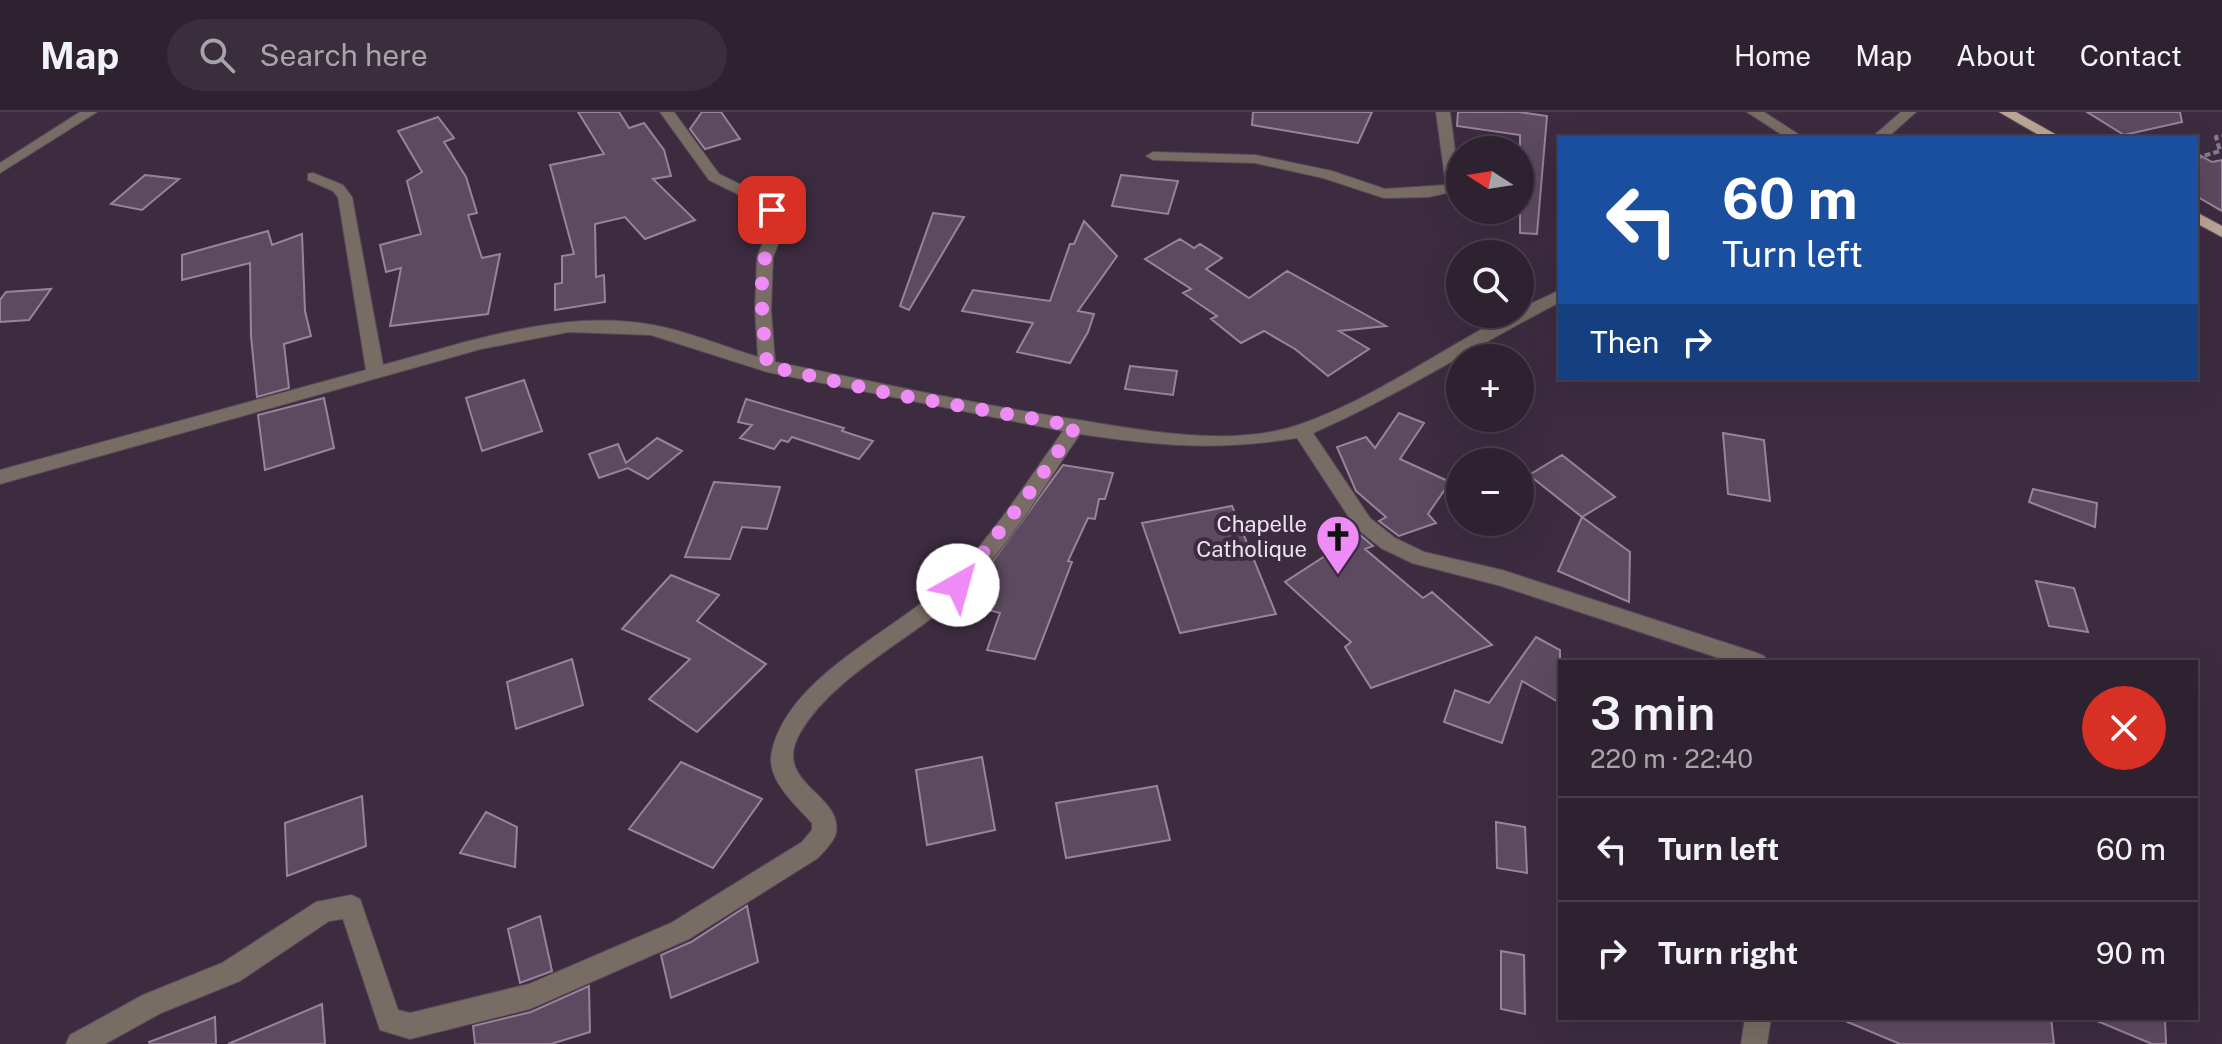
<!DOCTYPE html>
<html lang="en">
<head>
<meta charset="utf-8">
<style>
  body { margin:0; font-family:"Public Sans",sans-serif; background:#3a2e3c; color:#f1f3f6; height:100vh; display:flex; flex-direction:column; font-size:30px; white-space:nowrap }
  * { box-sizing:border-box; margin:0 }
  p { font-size:26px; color:#a7a3ab }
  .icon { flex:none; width:44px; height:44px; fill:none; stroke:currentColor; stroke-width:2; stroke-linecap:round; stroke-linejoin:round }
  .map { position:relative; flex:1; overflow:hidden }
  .sheet { position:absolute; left:1558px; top:548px; width:640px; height:360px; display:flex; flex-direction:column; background:#2e2130; border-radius:0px; box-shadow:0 8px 32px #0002,0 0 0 2px #493e4c }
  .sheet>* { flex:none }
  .hud { position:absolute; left:1558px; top:24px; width:640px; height:244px; border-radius:0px; box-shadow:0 8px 32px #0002,0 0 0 2px #493e4c; background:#1a4fa0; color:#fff; overflow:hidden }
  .needle { width:52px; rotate:282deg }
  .fabs { position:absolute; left:1446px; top:24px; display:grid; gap:16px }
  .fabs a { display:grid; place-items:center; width:88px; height:88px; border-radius:50%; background:#2e2130; box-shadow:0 8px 32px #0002,0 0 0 2px #493e4c; font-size:40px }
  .pin { position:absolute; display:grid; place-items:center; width:68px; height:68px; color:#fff; margin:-34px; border-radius:16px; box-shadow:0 4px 12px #0006 }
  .me { position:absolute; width:88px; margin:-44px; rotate:38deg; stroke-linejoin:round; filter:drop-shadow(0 0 6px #0008) }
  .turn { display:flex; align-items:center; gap:28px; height:168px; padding:0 32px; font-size:36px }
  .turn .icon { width:104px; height:104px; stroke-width:2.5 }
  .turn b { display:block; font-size:56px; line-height:68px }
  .then { display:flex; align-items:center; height:76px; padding:0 32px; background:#0003; gap:16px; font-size:30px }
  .round { display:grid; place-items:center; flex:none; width:84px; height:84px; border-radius:42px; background:#3a2e3c }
  .headline { display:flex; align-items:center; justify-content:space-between; height:136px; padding:0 32px }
  h1 { font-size:48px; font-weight:600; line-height:60px }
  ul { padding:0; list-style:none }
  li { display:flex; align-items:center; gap:24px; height:104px; padding:0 32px; border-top:2px solid #493e4c }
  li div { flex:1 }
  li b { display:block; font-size:30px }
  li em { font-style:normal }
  header { display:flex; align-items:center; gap:48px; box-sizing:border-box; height:112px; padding:0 40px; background:#2e2130; border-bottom:2px solid #493e4c }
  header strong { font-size:38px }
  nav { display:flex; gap:44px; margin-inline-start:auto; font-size:28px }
  .search { width:560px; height:72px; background:#3a2e3c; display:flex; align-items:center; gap:20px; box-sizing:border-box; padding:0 28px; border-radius:44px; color:#a7a3ab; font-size:30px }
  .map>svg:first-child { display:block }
  .building { fill:#5d4a60; stroke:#98839b; stroke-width:2 }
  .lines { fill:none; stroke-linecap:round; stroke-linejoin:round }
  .minor-casing { stroke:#59495c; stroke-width:2 }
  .major-casing { stroke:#59495c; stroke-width:2 }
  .path { stroke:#887a8b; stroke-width:4; stroke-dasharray:6 3; stroke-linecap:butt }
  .minor { fill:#786d64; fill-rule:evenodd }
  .major { fill:#bca594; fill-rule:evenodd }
  .route { stroke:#ef8bf6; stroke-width:14; stroke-dasharray:0 25.2 }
  .labels { text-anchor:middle; stroke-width:8; stroke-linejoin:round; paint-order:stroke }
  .poi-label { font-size:22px; fill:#eee2ef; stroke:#3d2c40; text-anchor:end }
</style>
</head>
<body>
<header>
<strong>Map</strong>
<div class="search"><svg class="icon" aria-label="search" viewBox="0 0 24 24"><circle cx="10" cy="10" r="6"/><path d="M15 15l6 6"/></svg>Search here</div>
<nav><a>Home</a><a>Map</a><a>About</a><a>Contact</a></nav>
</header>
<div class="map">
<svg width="2222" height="932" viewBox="0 0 2222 932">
  <rect width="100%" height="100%" fill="#3d2c40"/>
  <path class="building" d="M 578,0 L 619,0 L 629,16 L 644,11 L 664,38 L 671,64 L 653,67 L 695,108 L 645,127 L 625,105 L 595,112 L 596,165 L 604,163 L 605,190 L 555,198 L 555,172 L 562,171 L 562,144 L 574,142 L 550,53 L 604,42 Z
    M 702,0 L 721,0 L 740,27 L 705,37 L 690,17 Z
    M 1253,0 L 1372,0 L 1358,31 L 1252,13 Z
    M 1458,0 L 1519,0 L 1547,4 L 1537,122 L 1520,121 L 1520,23 L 1457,14 Z
    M 2087,0 L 2180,0 L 2182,10 L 2124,23 Z
    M 438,5 L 454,26 L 444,30 L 466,65 L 477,101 L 468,103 L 482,146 L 500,142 L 488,202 L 390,214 L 401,156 L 386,160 L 380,133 L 421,122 L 407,69 L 422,60 L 398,19 Z
    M 2196,41 L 2212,50 L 2222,48 L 2222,99 L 2196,84 Z
    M 145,63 L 179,67 L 142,98 L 111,92 Z
    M 1121,63 L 1178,69 L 1168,102 L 1112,94 Z
    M 933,101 L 964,105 L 909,198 L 900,194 Z
    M 1084,109 L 1117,144 L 1078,199 L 1094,202 L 1088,220 L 1070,251 L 1017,240 L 1033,211 L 962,199 L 973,178 L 1050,189 L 1070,132 L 1074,132 Z
    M 268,119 L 272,133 L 302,122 L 305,199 L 311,224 L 284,232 L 289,276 L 257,285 L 251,224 L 250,151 L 182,168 L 182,143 Z
    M 1180,127 L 1194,136 L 1200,132 L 1222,146 L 1206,157 L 1249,186 L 1287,159 L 1386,214 L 1339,219 L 1369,237 L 1328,264 L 1295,237 L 1264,219 L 1241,231 L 1211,207 L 1217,204 L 1183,181 L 1191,177 L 1145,147 Z
    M 51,177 L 29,208 L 0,210 L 0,188 L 6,180 Z
    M 1130,254 L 1177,259 L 1173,283 L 1125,277 Z
    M 524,268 L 542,319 L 482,339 L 466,286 Z
    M 324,286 L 334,336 L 265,358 L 258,303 Z
    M 746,287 L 844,316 L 842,319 L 873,329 L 859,347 L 792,325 L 788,330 L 781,328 L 774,337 L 740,326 L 752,313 L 738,310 Z
    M 1399,301 L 1424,311 L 1400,347 L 1450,370 L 1428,402 L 1436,411 L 1399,424 L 1379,409 L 1386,405 L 1356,379 L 1337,335 L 1366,325 L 1375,336 Z
    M 1723,321 L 1764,328 L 1770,389 L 1728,382 Z
    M 657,326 L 682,339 L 648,367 L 628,356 L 599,366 L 589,342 L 618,332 L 626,351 Z
    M 1562,343 L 1615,385 L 1582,405 L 1529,363 Z
    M 1063,353 L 1113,361 L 1105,387 L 1099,387 L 1095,407 L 1088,406 L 1068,449 L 1072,450 L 1035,547 L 987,538 L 1000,501 L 962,491 Z
    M 714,370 L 780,375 L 767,417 L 742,415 L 730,447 L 685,445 Z
    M 2033,377 L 2097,391 L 2095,415 L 2029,390 Z
    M 1232,394 L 1276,502 L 1180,521 L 1142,411 Z
    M 1582,405 L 1630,440 L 1629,490 L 1558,459 Z
    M 1359,422 L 1373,434 L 1365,437 L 1423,486 L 1432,480 L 1492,533 L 1371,576 L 1345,535 L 1351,530 L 1285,470 Z
    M 671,463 L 719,483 L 697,509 L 766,552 L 697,620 L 649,587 L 690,547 L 622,517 Z
    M 2036,469 L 2074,476 L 2088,520 L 2049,514 Z
    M 1536,525 L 1560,538 L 1560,591 L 1522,569 L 1502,631 L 1444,610 L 1455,578 L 1489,591 Z
    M 572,547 L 583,593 L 516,617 L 507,570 Z
    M 982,645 L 995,718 L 927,733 L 916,658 Z
    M 681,650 L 762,687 L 713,756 L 629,717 Z
    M 1157,674 L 1170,728 L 1066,746 L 1056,691 Z
    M 362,684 L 366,734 L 287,764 L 285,711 Z
    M 486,700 L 517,715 L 515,755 L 460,741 Z
    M 1496,710 L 1525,715 L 1527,761 L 1497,756 Z
    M 747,794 L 758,850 L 671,886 L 661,843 L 691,830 Z
    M 540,804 L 552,859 L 520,871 L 508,817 Z
    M 1501,839 L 1524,843 L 1525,902 L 1501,897 Z
    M 589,874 L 590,920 L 551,932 L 475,932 L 473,914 L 531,900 Z
    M 322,892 L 325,932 L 228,932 Z
    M 215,905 L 216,932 L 150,932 L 149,930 Z
    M 1838,906 L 2051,906 L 2054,932 L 1900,932 Z
    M 2090,906 L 2165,906 L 2166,932 L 2152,932 Z"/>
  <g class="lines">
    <g class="minor-casing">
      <path id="minor" d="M 80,0 L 97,0 L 0,61 L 0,51 Z
        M 660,0 L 674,0 L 719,62 L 764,84 L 780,98 L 785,115 L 773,145 L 771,198 L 775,250 C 876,270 977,293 1079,308 C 1146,319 1235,336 1301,312 C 1375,286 1440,238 1510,202 L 1520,202 L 1520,197 L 1560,178 L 1560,190 C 1477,233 1398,284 1313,321 L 1370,406 L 1395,426 L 1424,440 L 1502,458 L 1757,541 L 1764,544 L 1768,550 L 1731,550 L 1501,474 L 1412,451 L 1381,436 L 1356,416 L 1297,326 C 1219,339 1158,334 1080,322 C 1044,374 1010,433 965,478 C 916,526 835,561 800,621 C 771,672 843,681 836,721 C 834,730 824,739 818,746 L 689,827 L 530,897 L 410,927 L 380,918 L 343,807 L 329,809 L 240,869 L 161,901 L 105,932 L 66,932 L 70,923 L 143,883 L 222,851 L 316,790 L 351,783 L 360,787 L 398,898 L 410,901 L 529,872 L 671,811 L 802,730 L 812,718 L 812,711 C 795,692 765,667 772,639 C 790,561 900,518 953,464 C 995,421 1028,368 1063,319 L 767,260 L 651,223 L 569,220 L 481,237 L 0,372 L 0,358 L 366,258 L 338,85 L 333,79 L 308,68 L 308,62 L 313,61 L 343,73 L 352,85 L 383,253 C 468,230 563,196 653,213 C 688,219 724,235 758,245 L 755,198 L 757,145 L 769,115 L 765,100 L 754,90 L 709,68 Z
        M 1436,0 L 1450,0 L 1460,78 L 1429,85 L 1384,86 L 1323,66 L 1255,51 L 1153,48 L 1146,44 L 1153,40 L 1255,43 L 1332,59 L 1385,77 L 1446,73 Z
        M 1747,0 L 1764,0 L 1804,26 L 1787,26 Z
        M 1901,0 L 1916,0 L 1887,26 L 1871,26 Z
        M 1745,906 L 1771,906 L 1767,932 L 1741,932 Z"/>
    </g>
    <g class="major-casing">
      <path id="major" d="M 1999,0 L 2016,0 L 2062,26 L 2044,26 Z
        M 2196,100 L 2222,114 L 2222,125 L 2196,111 Z"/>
    </g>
    <path class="path" d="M 2196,46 L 2220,39 L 2216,25 L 2222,24"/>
    <use href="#minor" class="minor"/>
    <use href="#major" class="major"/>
  </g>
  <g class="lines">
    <path class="route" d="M 772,98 C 780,123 769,124 765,146 C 758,180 764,219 767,254 L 892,282 L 1076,314 L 1027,384 L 958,473"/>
  </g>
  <defs>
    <g id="church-pin" transform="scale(2.3)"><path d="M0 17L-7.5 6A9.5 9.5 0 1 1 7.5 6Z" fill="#ef8bf6" stroke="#3d2c40"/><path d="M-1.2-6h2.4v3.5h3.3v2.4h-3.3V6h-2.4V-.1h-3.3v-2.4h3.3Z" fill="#111"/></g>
  </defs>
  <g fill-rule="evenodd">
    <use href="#church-pin" x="1338" y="425"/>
  </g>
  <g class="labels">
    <g class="poi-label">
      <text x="1307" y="420">Chapelle<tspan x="1307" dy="25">Catholique</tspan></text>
    </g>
  </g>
</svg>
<div class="fabs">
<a><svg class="needle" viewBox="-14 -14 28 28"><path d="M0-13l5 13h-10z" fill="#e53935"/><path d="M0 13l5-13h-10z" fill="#a7a3ab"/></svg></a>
<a><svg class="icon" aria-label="search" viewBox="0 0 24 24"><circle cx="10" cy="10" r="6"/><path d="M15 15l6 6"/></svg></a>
<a>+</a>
<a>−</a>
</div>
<div class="pin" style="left:772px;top:98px;background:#d93025"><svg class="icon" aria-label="arrive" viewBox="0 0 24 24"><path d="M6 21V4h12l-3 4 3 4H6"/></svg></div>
<svg class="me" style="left:958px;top:473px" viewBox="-20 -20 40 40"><circle r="19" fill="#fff"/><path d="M0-13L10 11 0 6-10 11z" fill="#ef8bf6"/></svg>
<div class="hud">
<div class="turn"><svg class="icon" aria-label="left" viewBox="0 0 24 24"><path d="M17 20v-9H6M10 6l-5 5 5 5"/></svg><div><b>60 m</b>Turn left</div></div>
<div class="then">Then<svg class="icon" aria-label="right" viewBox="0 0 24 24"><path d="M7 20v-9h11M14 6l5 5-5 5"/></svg></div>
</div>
<section class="sheet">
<div class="headline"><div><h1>3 min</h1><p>220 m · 22:40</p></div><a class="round" style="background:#d93025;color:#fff"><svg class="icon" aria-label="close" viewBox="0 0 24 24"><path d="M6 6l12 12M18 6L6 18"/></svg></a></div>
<ul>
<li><svg class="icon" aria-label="left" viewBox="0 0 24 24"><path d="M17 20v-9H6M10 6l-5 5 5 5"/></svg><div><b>Turn left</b></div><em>60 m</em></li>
<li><svg class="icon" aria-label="right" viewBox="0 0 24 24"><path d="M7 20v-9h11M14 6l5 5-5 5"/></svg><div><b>Turn right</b></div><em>90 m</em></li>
</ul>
</section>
</div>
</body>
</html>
